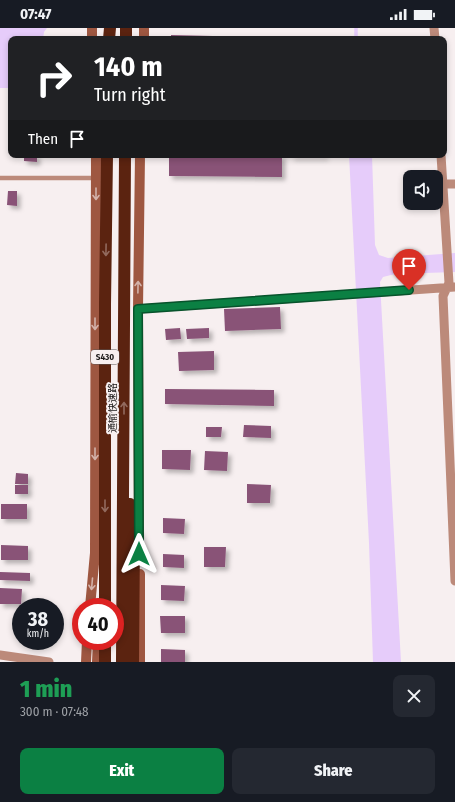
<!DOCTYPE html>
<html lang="en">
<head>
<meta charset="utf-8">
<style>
  body { margin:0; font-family:"Fira Sans Condensed","Noto Sans SC",sans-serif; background:#242831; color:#f1f3f6; height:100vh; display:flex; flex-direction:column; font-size:15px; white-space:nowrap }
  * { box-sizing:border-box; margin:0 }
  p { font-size:13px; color:#9ea1a6 }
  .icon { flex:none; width:22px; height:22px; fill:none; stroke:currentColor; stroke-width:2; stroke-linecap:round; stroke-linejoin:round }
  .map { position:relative; height:634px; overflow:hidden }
  .drawer { display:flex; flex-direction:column; background:#171b24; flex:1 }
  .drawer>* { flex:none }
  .top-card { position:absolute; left:8px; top:8px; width:439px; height:122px; border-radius:8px; box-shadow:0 2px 6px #0003; background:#202124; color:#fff; overflow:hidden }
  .buttons { position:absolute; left:403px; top:142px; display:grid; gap:8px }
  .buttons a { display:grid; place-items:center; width:40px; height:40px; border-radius:8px; background:#171b24; box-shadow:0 2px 6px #0003; font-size:20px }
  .speed { position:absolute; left:12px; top:570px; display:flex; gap:8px; font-size:20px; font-weight:700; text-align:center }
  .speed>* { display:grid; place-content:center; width:52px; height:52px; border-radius:50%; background:#171b24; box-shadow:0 2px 6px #0003; line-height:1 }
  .speed small { font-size:10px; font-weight:400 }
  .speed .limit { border:6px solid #d22; background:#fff; color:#111 }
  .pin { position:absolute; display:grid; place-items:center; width:34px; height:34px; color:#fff; margin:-41px -17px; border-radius:50% 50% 50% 0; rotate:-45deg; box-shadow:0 0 4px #0007 }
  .pin .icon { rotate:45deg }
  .me { position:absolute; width:44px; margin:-22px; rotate:0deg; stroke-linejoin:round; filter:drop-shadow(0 0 3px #0008) }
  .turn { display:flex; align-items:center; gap:14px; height:84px; padding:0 20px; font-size:18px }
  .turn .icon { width:52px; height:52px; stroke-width:2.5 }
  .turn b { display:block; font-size:28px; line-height:34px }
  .then { display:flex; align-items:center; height:38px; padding:0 20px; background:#0003; gap:8px; font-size:15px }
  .round { display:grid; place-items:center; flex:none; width:42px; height:42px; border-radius:8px; background:#242831 }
  .head { display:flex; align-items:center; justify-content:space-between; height:68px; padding:0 20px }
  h1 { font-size:24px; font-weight:800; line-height:30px; color:#1e9e55 }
  .primary-button { display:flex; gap:8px; margin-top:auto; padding:8px 20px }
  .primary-button a { flex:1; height:46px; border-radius:8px; background:#0b8043; color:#fff; font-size:16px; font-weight:800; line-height:46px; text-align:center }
  .primary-button a+a { background:#242831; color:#f1f3f6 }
  .status { display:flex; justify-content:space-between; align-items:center; height:28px; padding:0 20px; background:#171b24; direction:ltr }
  .status svg { height:11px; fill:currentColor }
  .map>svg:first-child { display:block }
  .water { fill:#e6ccfa }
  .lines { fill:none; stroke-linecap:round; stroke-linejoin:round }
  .stream { stroke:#e6ccfa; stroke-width:3.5 }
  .building { fill:#895377; filter:url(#shadow) }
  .lane { stroke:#bc8a7a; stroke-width:4.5 }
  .street { stroke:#bc8a7a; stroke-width:9 }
  .secondary { stroke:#9e5741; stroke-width:10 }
  .highway { stroke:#5b2310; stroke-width:12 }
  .oneway { stroke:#d3b2aa }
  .oneway2 { stroke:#926a5e }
  .route-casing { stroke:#07532c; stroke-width:10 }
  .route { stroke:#0b8043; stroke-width:7 }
  .labels { text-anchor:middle; stroke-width:4; stroke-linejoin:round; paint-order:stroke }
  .shield { fill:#f7eff0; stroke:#5d5859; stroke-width:1 }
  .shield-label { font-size:9px; font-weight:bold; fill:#1b1818 }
  .street-label { font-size:10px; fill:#1b1818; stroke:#f7eff0 }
</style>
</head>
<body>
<div class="status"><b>07:47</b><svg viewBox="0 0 49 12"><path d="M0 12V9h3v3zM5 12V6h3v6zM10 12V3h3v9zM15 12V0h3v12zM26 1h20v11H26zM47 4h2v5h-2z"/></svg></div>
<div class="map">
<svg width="455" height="634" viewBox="0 0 455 634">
  <defs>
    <filter id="shadow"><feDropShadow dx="3.5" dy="3.5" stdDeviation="2" flood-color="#0004"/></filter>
  </defs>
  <rect width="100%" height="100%" fill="#f7eff0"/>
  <path class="water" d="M 0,0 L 47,0 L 44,4 L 43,11 L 11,11 L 11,60 L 0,60 Z
    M 349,127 L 372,127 L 375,217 L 379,227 L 388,230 L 455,225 L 455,244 L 395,246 L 383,249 L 380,254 L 401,634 L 373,634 L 369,515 Z"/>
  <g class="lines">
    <path class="stream" d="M 356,0 L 356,11"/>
  </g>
  <path class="building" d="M 171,7 L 213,8 L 213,11 L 171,11 Z
    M 24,127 L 37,127 L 37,134 L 24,133 Z
    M 169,127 L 282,127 L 282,149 L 169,148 Z
    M 291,127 L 325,127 L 325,129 L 291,129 Z
    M 8,163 L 17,163 L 17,178 L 7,177 Z
    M 280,279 L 281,301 L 225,303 L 224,281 Z
    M 180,300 L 181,311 L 166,312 L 165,301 Z
    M 209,300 L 209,310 L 187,311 L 186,301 Z
    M 214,323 L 214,342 L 179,343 L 178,324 Z
    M 165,361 L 274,362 L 274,378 L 165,376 Z
    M 244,397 L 271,398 L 271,410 L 243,409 Z
    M 206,399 L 222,399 L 221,409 L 206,409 Z
    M 162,422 L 191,422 L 190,442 L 162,441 Z
    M 205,423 L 228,424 L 227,443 L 204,442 Z
    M 16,445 L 28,446 L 28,456 L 15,456 Z
    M 247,456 L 271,457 L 270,475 L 247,475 Z
    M 15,457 L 28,457 L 28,466 L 15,466 Z
    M 1,476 L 27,476 L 27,491 L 1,491 Z
    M 163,490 L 185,491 L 184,506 L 163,505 Z
    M 1,517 L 28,518 L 28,532 L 1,532 Z
    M 204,519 L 226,519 L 225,539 L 204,539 Z
    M 163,526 L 184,527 L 184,540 L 163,539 Z
    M 0,544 L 30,545 L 30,553 L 0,552 Z
    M 161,557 L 185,558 L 184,573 L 161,572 Z
    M 0,560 L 22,561 L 21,576 L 0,576 Z
    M 160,588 L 185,588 L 185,605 L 161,605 Z
    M 161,621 L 185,622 L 185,634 L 161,634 Z"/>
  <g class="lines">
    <path class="lane" d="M 0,150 L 96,150"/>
    <path class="street" d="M 434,0 L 435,11
      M 441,127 L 449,255 L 443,268 L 455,553
      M 442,156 L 455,156
      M 138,281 L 455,259
      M 0,627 L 49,634"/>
    <path class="secondary" d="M 92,0 L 92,11
      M 144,11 L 144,0
      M 139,512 L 138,281 L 140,127
      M 140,546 L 140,634
      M 90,579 L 95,525 L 96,127
      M 86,634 L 87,613
      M 97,634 L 98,613"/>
    <path class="highway" d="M 109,11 L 110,0
      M 126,11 L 126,0
      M 130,476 L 134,506 L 133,634
      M 105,579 L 105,276 L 107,127
      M 105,613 L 105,634
      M 122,634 L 125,127"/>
  </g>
  <defs><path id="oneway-shaft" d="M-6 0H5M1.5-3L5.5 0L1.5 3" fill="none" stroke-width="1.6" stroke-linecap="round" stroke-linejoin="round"/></defs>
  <g class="oneway">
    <use href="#oneway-shaft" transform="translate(96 166) rotate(90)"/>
    <use href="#oneway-shaft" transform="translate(138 259) rotate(-89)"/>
    <use href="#oneway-shaft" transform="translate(95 296) rotate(90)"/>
    <use href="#oneway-shaft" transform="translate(95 426) rotate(90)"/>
    <use href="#oneway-shaft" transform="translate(92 556) rotate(95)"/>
  </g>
  <g class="oneway2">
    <use href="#oneway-shaft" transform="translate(106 222) rotate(91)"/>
    <use href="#oneway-shaft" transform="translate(124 380) rotate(-90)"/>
    <use href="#oneway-shaft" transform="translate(105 478) rotate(90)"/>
  </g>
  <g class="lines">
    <g class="route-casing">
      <path id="route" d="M 139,526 L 138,281 L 409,262"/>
    </g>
    <use href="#route" class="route"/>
  </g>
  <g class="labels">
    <rect class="shield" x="91" y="322" width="28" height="14" rx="3"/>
    <g class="shield-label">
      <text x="105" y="332">S430</text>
    </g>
    <g class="street-label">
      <text transform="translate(112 380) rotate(-90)" y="4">通榆快速路</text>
    </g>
  </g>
</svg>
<div class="buttons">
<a><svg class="icon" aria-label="sound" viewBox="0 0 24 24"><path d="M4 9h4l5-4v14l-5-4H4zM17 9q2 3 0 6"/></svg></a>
</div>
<div class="speed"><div>38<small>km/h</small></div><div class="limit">40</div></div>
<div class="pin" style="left:409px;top:262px;background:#d93025"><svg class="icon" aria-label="arrive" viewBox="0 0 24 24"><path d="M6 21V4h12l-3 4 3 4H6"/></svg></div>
<svg class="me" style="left:139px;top:526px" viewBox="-20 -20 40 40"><path d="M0-17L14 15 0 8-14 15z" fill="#0b8043" stroke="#fff" stroke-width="4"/></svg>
<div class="top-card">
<div class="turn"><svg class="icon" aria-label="right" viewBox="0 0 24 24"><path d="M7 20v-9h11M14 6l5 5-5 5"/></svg><div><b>140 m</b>Turn right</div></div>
<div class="then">Then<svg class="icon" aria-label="arrive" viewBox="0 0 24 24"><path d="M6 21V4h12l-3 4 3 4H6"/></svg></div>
</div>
</div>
<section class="drawer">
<div class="head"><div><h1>1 min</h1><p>300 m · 07:48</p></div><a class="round"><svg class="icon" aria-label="close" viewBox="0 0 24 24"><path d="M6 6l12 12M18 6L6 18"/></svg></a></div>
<div class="primary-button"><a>Exit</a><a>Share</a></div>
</section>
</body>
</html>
